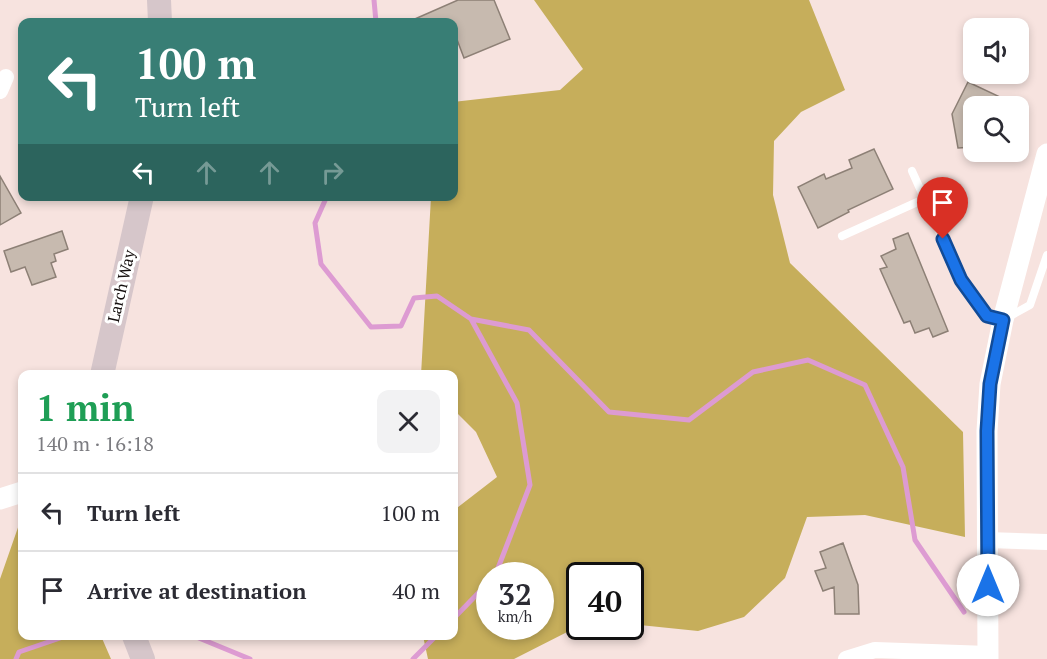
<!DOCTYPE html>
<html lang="en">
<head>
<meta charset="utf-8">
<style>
  body { margin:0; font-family:"PT Serif",serif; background:#f2f2f3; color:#2b2b33; height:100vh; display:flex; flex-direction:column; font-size:22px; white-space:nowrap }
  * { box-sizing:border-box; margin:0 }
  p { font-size:20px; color:#7c7c81 }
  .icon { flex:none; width:33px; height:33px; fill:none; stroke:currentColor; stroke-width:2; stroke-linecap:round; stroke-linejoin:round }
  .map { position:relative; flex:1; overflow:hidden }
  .sheet { position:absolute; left:18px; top:370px; width:440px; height:270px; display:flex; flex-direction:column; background:#fff; border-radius:12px; box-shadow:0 3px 9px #0003 }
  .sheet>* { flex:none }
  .hud { position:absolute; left:18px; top:18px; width:440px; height:183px; border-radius:12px; box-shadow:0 3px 9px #0003; background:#387e75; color:#fff; overflow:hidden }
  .buttons { position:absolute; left:963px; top:18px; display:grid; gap:12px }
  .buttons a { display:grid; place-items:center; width:66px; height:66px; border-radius:12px; background:#fff; box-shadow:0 3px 9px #0003; font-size:30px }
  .speed { position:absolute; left:476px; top:562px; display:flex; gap:12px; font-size:30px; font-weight:700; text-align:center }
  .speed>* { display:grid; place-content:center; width:78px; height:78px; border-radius:50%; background:#fff; box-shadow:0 3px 9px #0003; line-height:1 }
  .speed small { font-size:15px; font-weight:400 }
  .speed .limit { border:3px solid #111; border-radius:9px; background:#fff; color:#111 }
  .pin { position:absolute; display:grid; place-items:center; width:51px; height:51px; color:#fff; margin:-62px -26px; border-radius:50% 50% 50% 0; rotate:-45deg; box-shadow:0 0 6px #0007 }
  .pin .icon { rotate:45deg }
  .me { position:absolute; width:66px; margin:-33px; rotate:0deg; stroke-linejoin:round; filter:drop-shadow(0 0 4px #0008) }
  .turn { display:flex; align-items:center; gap:21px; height:126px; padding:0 18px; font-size:27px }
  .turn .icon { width:78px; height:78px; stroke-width:2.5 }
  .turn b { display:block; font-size:42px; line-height:51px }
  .lanes { display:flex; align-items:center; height:57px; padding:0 18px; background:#0003; justify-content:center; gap:30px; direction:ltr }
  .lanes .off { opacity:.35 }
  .round { display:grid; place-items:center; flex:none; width:63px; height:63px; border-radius:12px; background:#f2f2f3 }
  .head { display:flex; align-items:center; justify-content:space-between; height:102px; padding:0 18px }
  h1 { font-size:36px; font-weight:700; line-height:45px; color:#1e9e55 }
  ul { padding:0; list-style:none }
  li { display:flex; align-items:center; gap:18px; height:78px; padding:0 18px; border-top:2px solid #e1e1e2 }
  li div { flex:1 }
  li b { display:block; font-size:22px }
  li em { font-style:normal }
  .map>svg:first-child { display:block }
  .forest { fill:#c6ae5b; fill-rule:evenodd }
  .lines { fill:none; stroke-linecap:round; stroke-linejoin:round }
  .stream { stroke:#dd9bd2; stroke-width:5 }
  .building { fill:#c7baaf; stroke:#8d8076; stroke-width:1.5 }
  .service { stroke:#fff; stroke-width:8 }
  .minor { stroke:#fff; stroke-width:16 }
  .tertiary { stroke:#fff; stroke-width:21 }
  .secondary { stroke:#d6c6ca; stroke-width:24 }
  .route-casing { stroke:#114b97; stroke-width:15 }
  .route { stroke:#1a73e8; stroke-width:10 }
  .labels { text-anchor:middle; stroke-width:6; stroke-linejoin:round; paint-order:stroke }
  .street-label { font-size:16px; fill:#150f0e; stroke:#fff }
</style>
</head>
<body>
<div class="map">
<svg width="1047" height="659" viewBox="0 0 1047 659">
  <rect width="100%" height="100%" fill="#f7e3df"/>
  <path class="forest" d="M 534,0 L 809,0 L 845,90 L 801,112 L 774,141 L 773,195 L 790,263 L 963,432 L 965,537 L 865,515 L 807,517 L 785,578 L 744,617 L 698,631 L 630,624 L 630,576 L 579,576 L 579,626 L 514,659 L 428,659 L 423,636 L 453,636 L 453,511 L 497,477 L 476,432 L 453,409 L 453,375 L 421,375 L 431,197 L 453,196 L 453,102 L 560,90 L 583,69 ZM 489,576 L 540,576 L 540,627 L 489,627 Z
    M 22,516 L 22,636 L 101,636 L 111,659 L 0,659 L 0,579 Z"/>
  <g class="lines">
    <path class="stream" d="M 374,0 L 376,22
      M 327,196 L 315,223 L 321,264 L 371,327 L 401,326 L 414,298 L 437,296 L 471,319 L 517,403 L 530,485 L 495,576
      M 471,319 L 529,330 L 609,412 L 689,420 L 753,372 L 808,360 L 865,385 L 903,467 L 915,540 L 964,612
      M 453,619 L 489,582
      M 194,636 L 250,659
      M 16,659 L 19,652 L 66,636
      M 413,659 L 436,636"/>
  </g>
  <path class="building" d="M 458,0 L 494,0 L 510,39 L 464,58 L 453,29 L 453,22 L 408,22 Z
    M 968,82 L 1019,106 L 974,106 L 974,147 L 958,148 L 952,114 Z
    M 874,149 L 893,189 L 848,210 L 849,212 L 818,228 L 798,187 L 824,174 L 826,179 L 852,168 L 849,160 Z
    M 0,176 L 21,213 L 0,225 Z
    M 62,231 L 68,249 L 54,254 L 56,261 L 51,263 L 56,277 L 32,285 L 25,267 L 11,272 L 4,251 Z
    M 908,233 L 948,331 L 933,337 L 929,328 L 915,333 L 910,321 L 904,323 L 880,269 L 887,267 L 881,256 L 896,249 L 893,239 Z
    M 843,543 L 858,585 L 859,614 L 835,614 L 834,587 L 823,591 L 815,571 L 826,568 L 820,552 Z"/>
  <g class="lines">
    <path class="service" d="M 912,171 L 961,280 L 987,316 L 1003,320 L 1030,305 L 1047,255
      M 842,236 L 924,199"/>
    <path class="minor" d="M 0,91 L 6,77
      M 987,540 L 1047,542
      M 846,659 L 875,650 L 988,654"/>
    <path class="tertiary" d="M 0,499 L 22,492
      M 988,659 L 987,431 L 990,384 L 1003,320 L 1047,154"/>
    <path class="secondary" d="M 159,0 L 160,22
      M 102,375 L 142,196
      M 134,636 L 143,659"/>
  </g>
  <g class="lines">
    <g class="route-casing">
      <path id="route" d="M 943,239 L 961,280 L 987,316 L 1003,320 L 990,384 L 987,431 L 988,585"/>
    </g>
    <use href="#route" class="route"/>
  </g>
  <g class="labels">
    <g class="street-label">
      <text transform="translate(121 286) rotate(-77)" y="6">Larch Way</text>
    </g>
  </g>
</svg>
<div class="buttons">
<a><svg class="icon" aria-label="sound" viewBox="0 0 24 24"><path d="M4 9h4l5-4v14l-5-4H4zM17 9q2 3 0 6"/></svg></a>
<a><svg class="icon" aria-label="search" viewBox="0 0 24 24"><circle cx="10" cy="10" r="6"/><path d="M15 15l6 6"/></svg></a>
</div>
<div class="speed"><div>32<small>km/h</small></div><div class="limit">40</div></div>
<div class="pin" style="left:943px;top:239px;background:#d93025"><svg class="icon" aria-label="arrive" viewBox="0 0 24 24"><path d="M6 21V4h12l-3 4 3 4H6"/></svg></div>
<svg class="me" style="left:988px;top:585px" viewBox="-20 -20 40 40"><circle r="19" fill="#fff"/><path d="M0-13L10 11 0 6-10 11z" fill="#1a73e8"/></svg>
<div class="hud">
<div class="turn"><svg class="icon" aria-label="left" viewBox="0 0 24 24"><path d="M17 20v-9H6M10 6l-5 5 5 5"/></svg><div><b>100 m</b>Turn left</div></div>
<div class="lanes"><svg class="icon" aria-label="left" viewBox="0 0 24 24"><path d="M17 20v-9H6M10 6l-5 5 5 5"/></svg><svg class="icon off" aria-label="ahead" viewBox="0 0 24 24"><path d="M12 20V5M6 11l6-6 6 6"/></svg><svg class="icon off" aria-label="ahead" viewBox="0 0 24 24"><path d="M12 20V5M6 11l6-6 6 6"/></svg><svg class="icon off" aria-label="right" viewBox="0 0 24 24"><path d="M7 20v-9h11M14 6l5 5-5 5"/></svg></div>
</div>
<section class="sheet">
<div class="head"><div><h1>1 min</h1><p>140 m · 16:18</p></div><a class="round"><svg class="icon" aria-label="close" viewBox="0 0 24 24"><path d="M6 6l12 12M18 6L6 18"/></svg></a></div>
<ul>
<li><svg class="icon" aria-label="left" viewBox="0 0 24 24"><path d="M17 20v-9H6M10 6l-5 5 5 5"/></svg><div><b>Turn left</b></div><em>100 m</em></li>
<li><svg class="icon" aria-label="arrive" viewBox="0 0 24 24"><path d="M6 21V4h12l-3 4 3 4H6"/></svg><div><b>Arrive at destination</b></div><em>40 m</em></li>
</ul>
</section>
</div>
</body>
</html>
